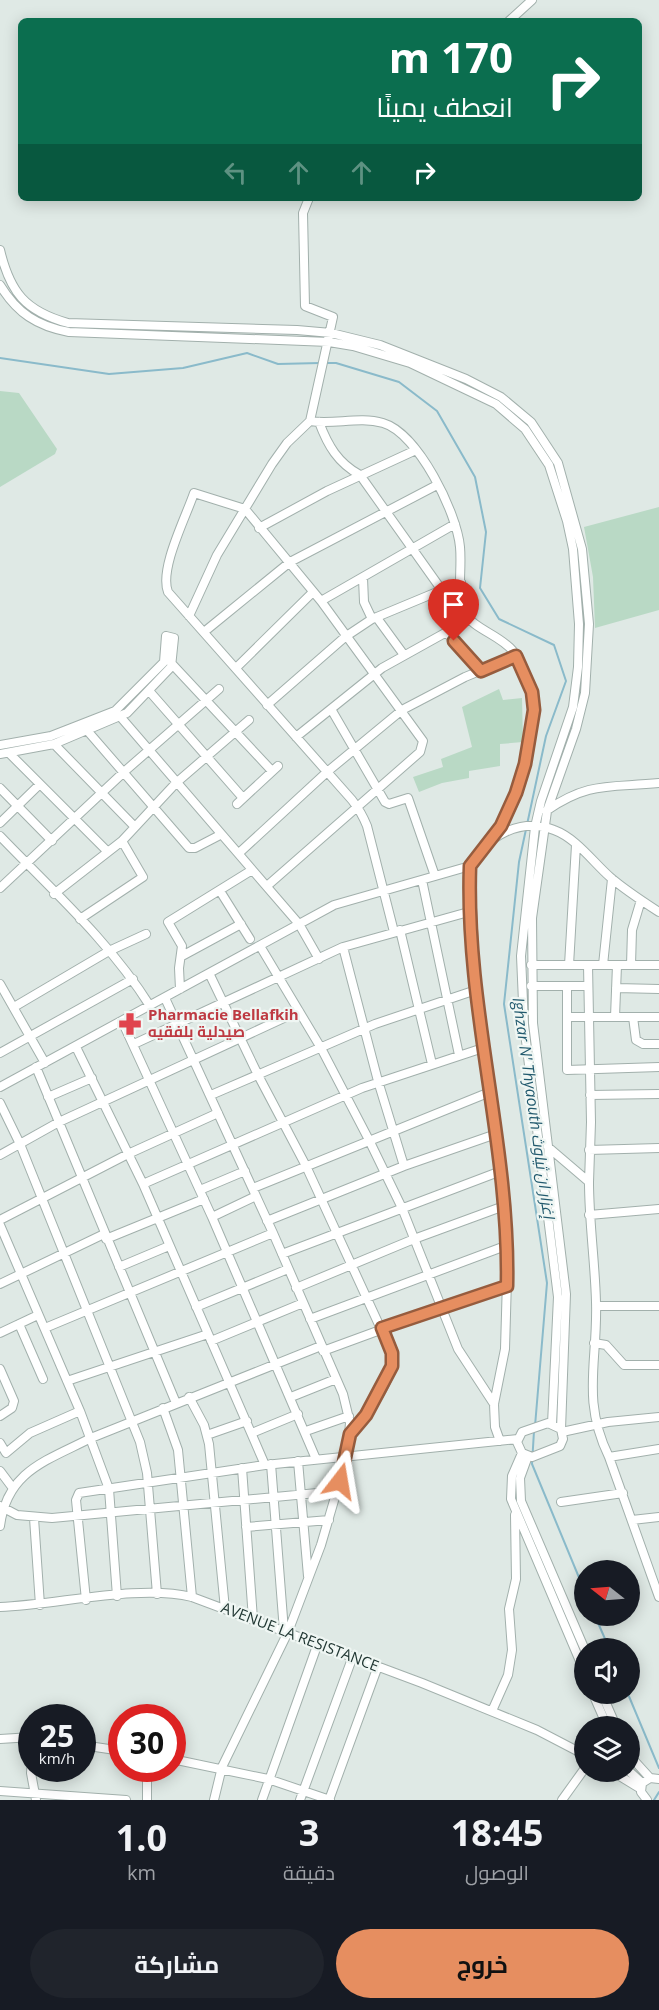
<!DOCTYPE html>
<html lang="ar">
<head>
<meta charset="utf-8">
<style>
  body { margin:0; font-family:"Open Sans",Cairo,sans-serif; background:#20242c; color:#f1f3f6; direction:rtl; height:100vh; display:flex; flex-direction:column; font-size:22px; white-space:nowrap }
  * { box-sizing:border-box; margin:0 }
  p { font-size:20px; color:#9ea1a6 }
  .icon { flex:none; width:33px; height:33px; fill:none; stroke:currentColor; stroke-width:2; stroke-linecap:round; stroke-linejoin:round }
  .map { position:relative; height:1800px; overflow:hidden; direction:ltr }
  .details { display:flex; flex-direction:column; background:#171b24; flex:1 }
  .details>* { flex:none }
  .guide { position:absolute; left:18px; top:18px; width:624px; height:183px; border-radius:9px; box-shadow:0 3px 15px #0003; direction:rtl; background:#0b6e4f; color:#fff; overflow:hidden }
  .needle { width:39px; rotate:287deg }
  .tools { position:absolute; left:574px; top:1560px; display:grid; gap:12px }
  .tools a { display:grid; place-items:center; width:66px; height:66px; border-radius:50%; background:#171b24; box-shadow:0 3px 15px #0003; font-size:30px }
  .speed { position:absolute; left:18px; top:1704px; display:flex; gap:12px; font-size:30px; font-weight:700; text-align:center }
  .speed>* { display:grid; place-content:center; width:78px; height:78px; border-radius:50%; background:#171b24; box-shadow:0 3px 15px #0003; line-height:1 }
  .speed small { font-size:15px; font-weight:400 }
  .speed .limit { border:9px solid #d22; background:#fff; color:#111 }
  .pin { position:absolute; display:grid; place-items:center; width:51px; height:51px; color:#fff; margin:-62px -26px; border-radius:50% 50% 50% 0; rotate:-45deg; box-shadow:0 0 6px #0007 }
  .pin .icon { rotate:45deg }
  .me { position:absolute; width:66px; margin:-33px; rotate:14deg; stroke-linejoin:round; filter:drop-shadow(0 0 4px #0008) }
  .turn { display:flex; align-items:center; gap:21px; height:126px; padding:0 30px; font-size:27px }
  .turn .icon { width:78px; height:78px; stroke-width:2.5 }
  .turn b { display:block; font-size:42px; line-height:51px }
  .lanes { display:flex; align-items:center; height:57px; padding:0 30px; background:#0003; justify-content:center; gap:30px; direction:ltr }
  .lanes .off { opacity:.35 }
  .eta { display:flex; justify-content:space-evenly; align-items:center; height:102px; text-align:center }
  .eta b { font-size:36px; font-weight:700; line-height:42px }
  .button { display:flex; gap:12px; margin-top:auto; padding:12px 30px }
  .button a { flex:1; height:69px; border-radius:36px; background:#e68e60; color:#111; font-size:24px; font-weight:700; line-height:69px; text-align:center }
  .button a+a { background:#20242c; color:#f1f3f6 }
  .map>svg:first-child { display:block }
  .green { fill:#b9d9c5 }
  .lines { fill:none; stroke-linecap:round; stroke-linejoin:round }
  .stream { stroke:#8abaca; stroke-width:2 }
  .minor-casing { stroke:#a2b0ac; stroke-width:10 }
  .minor { stroke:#fff; stroke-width:8 }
  .route-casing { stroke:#965c3e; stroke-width:15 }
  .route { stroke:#e68e60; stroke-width:10 }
  .labels { text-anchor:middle; stroke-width:4.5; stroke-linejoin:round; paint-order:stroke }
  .health-label { font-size:15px; font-weight:bold; fill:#be3a42; stroke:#eff6f3; text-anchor:start }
  .street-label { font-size:15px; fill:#213733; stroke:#eff6f3 }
  .water-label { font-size:16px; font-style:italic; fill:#21596d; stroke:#eff6f3 }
</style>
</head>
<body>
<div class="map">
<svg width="659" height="1800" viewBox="0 0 659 1800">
  <rect width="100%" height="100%" fill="#dfe9e5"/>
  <path class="green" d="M 0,391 L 19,393 L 57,449 L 55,454 L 0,487 Z
    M 659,507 L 659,610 L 595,628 L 593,577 L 584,527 Z
    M 499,689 L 503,700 L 522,698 L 523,742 L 500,744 L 500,766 L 469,771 L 469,778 L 442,783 L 419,792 L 413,777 L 443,767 L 441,759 L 472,747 L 462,707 Z"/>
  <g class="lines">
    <path class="stream" d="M 0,358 L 109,374 L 183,368 L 247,353 L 278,364 L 320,363
      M 326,363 L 336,363 L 399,382 L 437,411 L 475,477 L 486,532 L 480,588 L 499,619 L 554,645 L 566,681 L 546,736 L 519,862 L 504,1004 L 547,1283 L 535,1426
      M 534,1431 L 532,1464 L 585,1592
      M 595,1616 L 609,1648
      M 628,1694 L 659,1768
      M 654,1800 L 659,1792"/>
    <g class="minor-casing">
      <path id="minor" d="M 509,21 L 532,0
        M 309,198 L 303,213 L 305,306 L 333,317 L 310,421
        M 0,250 C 10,292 25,311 68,323 L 297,330 L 331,333 L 380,345 L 466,379 L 501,397 L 531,422 L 558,463 L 582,549 L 589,624 L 585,693 L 576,729 L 547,811 L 532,918 L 533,1023 L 566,1294 L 561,1429
        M 0,285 C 17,313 37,326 69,332 L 329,342 L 353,346 L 410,363 L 496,404 L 525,429 L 549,465 L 567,521 L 573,549 L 579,624 L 578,667 L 573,707 L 541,801 L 535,827 L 521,956 L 524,1025 L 558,1297 L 552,1424
        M 319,422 C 328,446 338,463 360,475 L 441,589
        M 259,528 L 327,491 L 416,450
        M 363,578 L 364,602 L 372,619
        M 321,601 L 455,524
        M 189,616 L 217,555 L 272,464 L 287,443 L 310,421 C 334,425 359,416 383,423 C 418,433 457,513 460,547 C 462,568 457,591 463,611 C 474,630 499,634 513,651 C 550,696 528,791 496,834
        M 377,618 L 404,655
        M 204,632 L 290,562 L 437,485
        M 447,633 L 481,671
        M 172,664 L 272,771
        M 236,668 L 313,592
        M 150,692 L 243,798
        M 267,705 L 345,637 L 372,619 L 461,582
        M 331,709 L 385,802 L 389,804 L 408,798 L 435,876
        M 118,714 L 299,924 L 319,959
        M 85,728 L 189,848 L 195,848 L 220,835
        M 296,737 L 382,668 L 470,619
        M 54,744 L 135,827
        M 0,745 L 51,736 L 115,711 L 164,662 L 166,636 L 174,638 L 171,667 L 127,713 L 54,744 L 0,754
        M 9,753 L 108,852
        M 0,788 L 52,841
        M 237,804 L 278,766
        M 546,811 C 589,781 610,788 659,783
        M 0,823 L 40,784
        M 0,836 C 52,890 110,942 150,1006
        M 239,853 L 327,772 L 402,710 L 465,677 L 516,656
        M 422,880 L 459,1055
        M 267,886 L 420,752 L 423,741 L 321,601 L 245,509 L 194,493 C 186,517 159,569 168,592 L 352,800 C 359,809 363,816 367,826 L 394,932
        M 0,888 L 125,771 L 219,689
        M 220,891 L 250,939
        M 54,894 L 122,841 L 176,783 L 249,720
        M 80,919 L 143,877 L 122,841
        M 400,930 L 432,1064
        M 260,946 L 321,1048 L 369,1140 L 402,1208 L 458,1349 L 494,1404
        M 343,947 L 378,1081 L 404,1166
        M 182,956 L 241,924
        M 531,965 L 603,965 L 612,879
        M 569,965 L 576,845
        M 588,965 L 591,1122 L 589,1182
        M 603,965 L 659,965
        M 631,965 L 632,930 L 641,900
        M 209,973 L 258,1075 L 306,1166 L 392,1353 C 396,1378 366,1417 349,1434
        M 0,984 L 45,1063
        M 531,986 L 588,986
        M 567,986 L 567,1070 L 659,1067
        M 616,988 L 659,989
        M 180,989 L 179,968 L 182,946 L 168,922 L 252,870
        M 165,998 L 273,1233 L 343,1394 L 350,1423 L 347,1456 L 321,1545 L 288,1632 L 222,1767 L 214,1800
        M 14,1007 L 109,951 L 146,934
        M 567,1017 L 659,1017
        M 615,1017 L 617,965
        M 633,1017 L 636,1040 L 643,1044 L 659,1044
        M 122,1021 L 212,1217 L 316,1459
        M 134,1044 L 343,947 L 472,911
        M 76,1047 L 143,1184 L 265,1465
        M 0,1053 L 133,979
        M 36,1067 L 176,1403
        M 0,1087 L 334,905 L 470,866
        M 211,1095 L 375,1024 L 476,990
        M 590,1095 L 659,1094
        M 48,1097 L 92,1078
        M 0,1103 L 20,1144 L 140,1442 L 147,1473 L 157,1594
        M 548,1147 L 589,1182 C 589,1222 595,1262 596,1302 C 598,1361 581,1400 609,1457
        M 589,1150 L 659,1148
        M 0,1155 L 59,1122 L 299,1011
        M 143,1184 L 362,1088 L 483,1048
        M 253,1188 L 490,1092
        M 200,1190 L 245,1171
        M 589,1215 L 659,1209
        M 212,1217 L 256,1196
        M 0,1220 L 128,1154 L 218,1113
        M 267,1221 L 404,1166 L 496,1134
        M 0,1225 L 80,1411 L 109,1489 L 117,1596
        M 106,1239 L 204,1199
        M 282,1254 L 501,1171
        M 119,1267 L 169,1246
        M 0,1284 L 104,1234
        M 296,1288 L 414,1239 L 504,1206
        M 596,1306 L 659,1306
        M 196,1307 L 288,1269
        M 310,1319 L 508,1245
        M 19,1324 L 43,1379
        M 45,1328 L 273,1233
        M 0,1333 L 38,1315
        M 211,1341 L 303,1303
        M 594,1343 L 606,1345 L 624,1365 L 659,1365
        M 323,1351 L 443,1307 L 507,1286
        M 0,1369 L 14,1401 L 12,1408 L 0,1416
        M 67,1381 L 208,1334
        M 189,1397 L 204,1425 L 209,1444 L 225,1609
        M 291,1397 L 336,1379
        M 163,1408 L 178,1450 L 192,1597
        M 548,1423 L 561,1429 L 563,1439 L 560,1446 L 532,1457 L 522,1453 L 517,1442 L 522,1432 Z
        M 306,1431 L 349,1416
        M 562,1432 L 608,1422 L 659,1417
        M 252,1433 L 298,1414
        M 207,1435 L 247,1421
        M 500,1441 L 495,1427 L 494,1404 L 505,1349 L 508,1245 L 501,1171 L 476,990 L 470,866 C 486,836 521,817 554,830 C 576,838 593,862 610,877 C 625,890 642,901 659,912
        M 0,1443 L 6,1453 L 30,1433 L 80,1411
        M 659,1449 L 609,1457 L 659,1597
        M 522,1453 L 512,1476 L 511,1499 L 585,1673
        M 528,1456 L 520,1478 L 521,1501 L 585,1650
        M 298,1461 L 308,1576
        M 271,1464 L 284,1631
        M 242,1468 L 253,1619
        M 0,1471 L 12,1487
        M 561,1502 L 623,1493
        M 0,1506 L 17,1515 L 52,1518 L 338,1491
        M 34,1518 L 40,1605
        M 632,1520 L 659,1517
        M 0,1526 C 7,1471 46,1461 91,1438 L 321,1346
        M 246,1527 L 329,1520
        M 86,1600 L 76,1500 L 79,1493 L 265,1465 L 518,1439
        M 0,1607 C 58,1605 137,1584 192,1597 L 422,1683 L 537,1730 L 585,1755
        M 593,1694 L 607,1726
        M 602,1694 L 616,1726
        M 492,1711 L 508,1675 L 512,1650 L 509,1609 L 516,1579 L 515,1515
        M 0,1739 L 32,1737
        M 82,1745 L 122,1751
        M 630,1756 L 650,1778
        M 32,1759 L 31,1773 L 36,1800
        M 172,1759 L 268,1779 L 330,1800
        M 147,1768 L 147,1800
        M 613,1772 L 641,1789
        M 630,1772 L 642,1783
        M 0,1791 L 126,1800
        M 262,1800 L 318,1643
        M 300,1800 L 353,1656
        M 329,1800 L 378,1666
        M 562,1800 L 585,1768
        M 647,1800 L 641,1792 L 642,1783 L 650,1778 L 659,1779"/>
    </g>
    <use href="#minor" class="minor"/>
  </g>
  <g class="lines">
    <g class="route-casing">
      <path id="route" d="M 340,1481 L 350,1434 L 366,1415 L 392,1366 L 392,1353 L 382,1328 L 507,1286 C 510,1145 465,1008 470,866 L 501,826 L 516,793 L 525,764 L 534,710 L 532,692 L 516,656 L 481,671 L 454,641"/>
    </g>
    <use href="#route" class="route"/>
  </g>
  <defs>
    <g id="pharmacy-bare" transform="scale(1.8)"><path d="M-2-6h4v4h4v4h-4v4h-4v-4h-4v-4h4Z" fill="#e0444e" stroke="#eff6f3" stroke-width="2.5" paint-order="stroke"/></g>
  </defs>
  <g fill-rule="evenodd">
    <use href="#pharmacy-bare" x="130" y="1024"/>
  </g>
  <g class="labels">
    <g class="health-label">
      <text x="148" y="1020">Pharmacie Bellafkih<tspan x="148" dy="17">صيدلية بلفقيه</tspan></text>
    </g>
    <g class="street-label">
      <text transform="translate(300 1637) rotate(21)" y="5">AVENUE LA RESISTANCE</text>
    </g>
    <g class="water-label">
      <text transform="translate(534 1108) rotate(82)" y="6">Ighzar N' Thyaouth إغزار ان ثياوث</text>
    </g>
  </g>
</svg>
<div class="tools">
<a><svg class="needle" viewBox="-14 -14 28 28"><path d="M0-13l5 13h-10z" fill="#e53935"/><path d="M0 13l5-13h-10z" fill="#9ea1a6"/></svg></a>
<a><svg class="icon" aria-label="sound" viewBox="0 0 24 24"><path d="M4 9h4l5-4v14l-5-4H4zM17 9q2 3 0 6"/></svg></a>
<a><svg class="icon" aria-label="layers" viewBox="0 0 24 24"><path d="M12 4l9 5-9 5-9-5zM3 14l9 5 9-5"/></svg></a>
</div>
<div class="speed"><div>25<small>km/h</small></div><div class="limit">30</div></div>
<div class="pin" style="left:454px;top:641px;background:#d93025"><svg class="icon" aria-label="arrive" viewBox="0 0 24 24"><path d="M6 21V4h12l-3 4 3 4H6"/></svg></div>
<svg class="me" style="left:340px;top:1481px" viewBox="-20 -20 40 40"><path d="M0-17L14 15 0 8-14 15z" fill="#e68e60" stroke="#fff" stroke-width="4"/></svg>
<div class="guide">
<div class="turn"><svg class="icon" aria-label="right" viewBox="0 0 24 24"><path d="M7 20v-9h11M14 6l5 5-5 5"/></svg><div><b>170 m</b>انعطف يمينًا</div></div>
<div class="lanes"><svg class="icon off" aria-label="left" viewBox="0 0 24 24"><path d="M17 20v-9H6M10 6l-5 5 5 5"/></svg><svg class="icon off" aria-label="ahead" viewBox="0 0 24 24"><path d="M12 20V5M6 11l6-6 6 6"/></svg><svg class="icon off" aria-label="ahead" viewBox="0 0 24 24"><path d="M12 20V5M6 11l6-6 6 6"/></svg><svg class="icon" aria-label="right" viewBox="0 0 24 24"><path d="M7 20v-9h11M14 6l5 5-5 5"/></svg></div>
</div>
</div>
<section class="details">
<div class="eta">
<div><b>18:45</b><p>الوصول</p></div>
<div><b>3</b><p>دقيقة</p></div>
<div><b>1.0</b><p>km</p></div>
</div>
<div class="button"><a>خروج</a><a>مشاركة</a></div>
</section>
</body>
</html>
